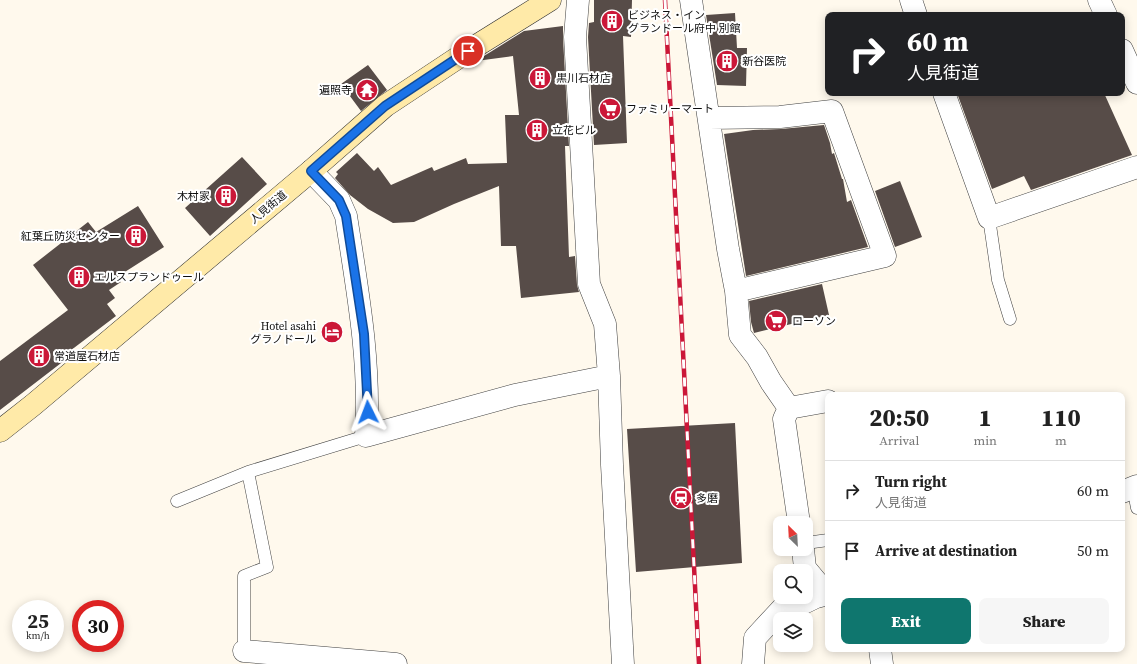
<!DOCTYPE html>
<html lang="en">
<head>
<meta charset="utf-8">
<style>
  body { margin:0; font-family:"Source Serif 4","Noto Sans JP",serif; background:#f6f6f6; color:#222; height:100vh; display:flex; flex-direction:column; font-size:15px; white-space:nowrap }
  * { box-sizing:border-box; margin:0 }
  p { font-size:13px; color:#767676 }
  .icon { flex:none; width:22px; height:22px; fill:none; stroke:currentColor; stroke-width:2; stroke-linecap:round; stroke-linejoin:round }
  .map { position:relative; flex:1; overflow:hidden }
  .details { position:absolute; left:825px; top:392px; width:300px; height:260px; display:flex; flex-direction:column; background:#fff; border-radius:8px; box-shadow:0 2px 10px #0003 }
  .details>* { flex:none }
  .hud { position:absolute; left:825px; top:12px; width:300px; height:84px; border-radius:8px; box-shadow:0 2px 10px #0003; background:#202124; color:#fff; overflow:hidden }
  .needle { width:26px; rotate:336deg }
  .buttons { position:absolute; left:773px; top:516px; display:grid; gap:8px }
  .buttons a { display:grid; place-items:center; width:40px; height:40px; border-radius:8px; background:#fff; box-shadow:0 2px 10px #0003; font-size:20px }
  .speed { position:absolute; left:12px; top:600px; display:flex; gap:8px; font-size:20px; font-weight:700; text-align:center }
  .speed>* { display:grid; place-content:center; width:52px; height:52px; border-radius:50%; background:#fff; box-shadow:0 2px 10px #0003; line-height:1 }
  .speed small { font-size:10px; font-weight:400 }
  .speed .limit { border:6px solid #d22; background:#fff; color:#111 }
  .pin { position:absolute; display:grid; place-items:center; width:34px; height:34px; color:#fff; margin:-17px; border:2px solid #fff; border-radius:50%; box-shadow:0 1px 4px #0007 }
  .me { position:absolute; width:44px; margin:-22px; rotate:357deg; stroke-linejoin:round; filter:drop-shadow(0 0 3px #0008) }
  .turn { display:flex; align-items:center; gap:14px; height:84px; padding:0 16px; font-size:18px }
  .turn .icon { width:52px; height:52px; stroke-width:2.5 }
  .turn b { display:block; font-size:28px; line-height:34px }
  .eta { display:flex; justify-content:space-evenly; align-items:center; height:68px; text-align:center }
  .eta b { font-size:24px; font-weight:800; line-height:28px }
  .primary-button { display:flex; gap:8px; margin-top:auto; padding:8px 16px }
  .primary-button a { flex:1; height:46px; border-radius:8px; background:#0f766e; color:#fff; font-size:16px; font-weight:800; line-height:46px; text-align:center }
  .primary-button a+a { background:#f6f6f6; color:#222 }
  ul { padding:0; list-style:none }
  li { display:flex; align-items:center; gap:12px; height:60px; padding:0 16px; border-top:1px solid #e0e0e0 }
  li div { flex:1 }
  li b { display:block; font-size:15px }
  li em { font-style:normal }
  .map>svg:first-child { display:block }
  .building { fill:#574c48 }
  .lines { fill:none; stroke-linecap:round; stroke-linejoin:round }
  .service-casing { stroke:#404040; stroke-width:13 }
  .minor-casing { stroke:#404040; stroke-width:23 }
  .tertiary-casing { stroke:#404040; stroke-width:23 }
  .secondary-casing { stroke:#2f2f2f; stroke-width:23 }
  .service { stroke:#fff; stroke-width:12 }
  .minor { stroke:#fff; stroke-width:22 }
  .tertiary { stroke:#fff; stroke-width:22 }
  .secondary { stroke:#ffeaa8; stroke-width:22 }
  .rail-casing { stroke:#cb1738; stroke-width:4.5 }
  .rail { stroke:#fff; stroke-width:3; stroke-dasharray:9; stroke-linecap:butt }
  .route-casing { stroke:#114b97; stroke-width:10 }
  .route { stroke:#1a73e8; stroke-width:7 }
  .labels { text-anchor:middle; stroke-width:4; stroke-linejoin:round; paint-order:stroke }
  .poi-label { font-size:11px; fill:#0d0d0d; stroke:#fff; text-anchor:start }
  .street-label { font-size:11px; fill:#0d0d0d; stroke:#fff }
</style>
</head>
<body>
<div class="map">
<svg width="1137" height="664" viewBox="0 0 1137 664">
  <rect width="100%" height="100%" fill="#fff9ed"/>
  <path class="building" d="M 594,0 L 632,0 L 631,37 L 623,36 L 627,143 L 594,145 L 588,37 L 589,23 L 594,22 Z
    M 735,13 L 737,48 L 747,48 L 746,86 L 717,85 L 706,15 Z
    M 563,26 L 563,38 L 569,146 L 565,146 L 569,257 L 575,256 L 577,285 L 579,292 L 521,298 L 516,246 L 501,246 L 499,186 L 454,204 L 414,222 L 393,223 L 368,209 L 350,195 L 335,178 L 338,174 L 336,172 L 357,153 L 374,171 L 378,167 L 391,185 L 432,167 L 434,171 L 466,158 L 468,164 L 507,163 L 505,115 L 519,115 L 513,56 L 476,61 L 524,31 Z
    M 368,65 L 387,90 L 361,111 L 341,84 Z
    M 957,93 L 1104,93 L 1132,155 L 1031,190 L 1024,176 L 992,189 Z
    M 824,125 L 830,143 L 832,154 L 834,153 L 842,179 L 843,179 L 847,202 L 851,200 L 868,247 L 746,276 L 724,134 L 753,130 L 781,129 Z
    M 242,157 L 267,184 L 210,236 L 185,208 Z
    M 900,181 L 922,237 L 895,247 L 875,191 Z
    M 138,206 L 164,247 L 117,277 L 121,282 L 109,290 L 115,298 L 107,304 L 116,316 L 62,357 L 65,360 L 0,410 L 0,361 L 68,310 L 33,265 L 88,222 L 96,232 Z
    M 822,284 L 829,315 L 754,333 L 751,322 L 749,301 Z
    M 735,423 L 742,563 L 636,572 L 627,429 Z"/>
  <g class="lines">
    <g class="service-casing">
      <path id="service" d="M 989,218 L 998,280 L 1010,319
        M 1133,487 L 1137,508
        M 177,501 L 248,472
        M 806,543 L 828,540
        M 244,651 L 244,576 L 267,567 L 248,472 L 366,436"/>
    </g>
    <g class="minor-casing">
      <path id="minor" d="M 578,0 L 575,37 L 589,284 L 605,324 L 609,376 L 612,465 L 623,664
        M 691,0 L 728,249 L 736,291 L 740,335 L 757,357 L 771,382 L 789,408
        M 911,0 L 916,15
        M 944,93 L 989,218 L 1137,167
        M 709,118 L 780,117 L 832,111 L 885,256 L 736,291
        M 311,171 L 339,200 L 346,216 C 357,288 371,362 366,436 L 515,395 L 609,376
        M 799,523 L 784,419 L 789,408 L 828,401
        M 803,549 L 805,568 L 820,586 L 828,588
        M 781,614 L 816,597 L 828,594
        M 880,649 L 882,664
        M 244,651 L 396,664
        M 753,664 L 755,638 L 793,597"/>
    </g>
    <g class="tertiary-casing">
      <path id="tertiary" d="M 1099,0 L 1106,15
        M 1122,50 L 1137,83
        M 1122,492 L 1137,486"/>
    </g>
    <g class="secondary-casing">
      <path id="secondary" d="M 0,431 L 33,405 L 311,171 L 385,106 L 468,51 L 550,0"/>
    </g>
    <use href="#service" class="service"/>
    <use href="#minor" class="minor"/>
    <use href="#tertiary" class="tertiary"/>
    <use href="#secondary" class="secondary"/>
    <g class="rail-casing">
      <path id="rail" d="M 665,0 L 699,664"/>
    </g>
    <use href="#rail" class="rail"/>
  </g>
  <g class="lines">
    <g class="route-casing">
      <path id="route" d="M 368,412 L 364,334 L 346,216 L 339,200 L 311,171 L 385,106 L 468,51"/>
    </g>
    <use href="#route" class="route"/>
  </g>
  <defs>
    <g id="building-disc" transform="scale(1.15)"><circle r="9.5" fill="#cb1738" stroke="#fff"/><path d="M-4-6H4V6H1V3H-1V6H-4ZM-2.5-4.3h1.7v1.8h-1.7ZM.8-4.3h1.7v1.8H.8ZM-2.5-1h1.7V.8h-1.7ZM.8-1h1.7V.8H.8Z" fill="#fff"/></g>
    <g id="temple-disc" transform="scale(1.15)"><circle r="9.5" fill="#cb1738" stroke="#fff"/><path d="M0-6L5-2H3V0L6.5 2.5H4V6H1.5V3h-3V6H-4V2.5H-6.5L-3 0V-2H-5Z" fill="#fff"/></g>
    <g id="supermarket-disc" transform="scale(1.15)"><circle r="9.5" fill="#cb1738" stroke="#fff"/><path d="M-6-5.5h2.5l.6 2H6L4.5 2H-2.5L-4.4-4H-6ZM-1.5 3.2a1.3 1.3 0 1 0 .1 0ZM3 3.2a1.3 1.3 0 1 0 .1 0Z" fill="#fff"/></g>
    <g id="hotel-disc" transform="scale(1.15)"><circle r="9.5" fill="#cb1738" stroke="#fff"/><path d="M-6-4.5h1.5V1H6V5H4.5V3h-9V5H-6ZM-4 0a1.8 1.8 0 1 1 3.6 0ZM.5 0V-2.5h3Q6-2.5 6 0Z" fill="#fff"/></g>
    <g id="station-disc" transform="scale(1.15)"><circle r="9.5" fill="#cb1738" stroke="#fff"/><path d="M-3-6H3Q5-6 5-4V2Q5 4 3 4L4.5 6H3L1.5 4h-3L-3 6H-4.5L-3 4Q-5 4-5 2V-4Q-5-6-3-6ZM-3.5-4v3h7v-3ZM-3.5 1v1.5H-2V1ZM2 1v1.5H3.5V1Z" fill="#fff"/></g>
  </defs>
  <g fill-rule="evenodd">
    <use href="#building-disc" x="612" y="21"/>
    <use href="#building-disc" x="727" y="61"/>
    <use href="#building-disc" x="540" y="78"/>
    <use href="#temple-disc" x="367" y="90"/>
    <use href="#supermarket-disc" x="610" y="109"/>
    <use href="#building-disc" x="537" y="130"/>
    <use href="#building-disc" x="226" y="196"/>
    <use href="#building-disc" x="136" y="236"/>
    <use href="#building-disc" x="79" y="277"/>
    <use href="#supermarket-disc" x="776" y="321"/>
    <use href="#hotel-disc" x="332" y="332"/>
    <use href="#building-disc" x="39" y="356"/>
    <use href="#station-disc" x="681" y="498"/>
  </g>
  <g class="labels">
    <g class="poi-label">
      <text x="628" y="19">ビジネス・イン<tspan x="628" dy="13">グランドール府中 別館</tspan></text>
      <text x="742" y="65">新谷医院</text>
      <text x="556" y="82">黒川石材店</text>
      <text x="352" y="94" text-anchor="end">遍照寺</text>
      <text x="626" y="113">ファミリーマート</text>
      <text x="552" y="134">立花ビル</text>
      <text x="210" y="200" text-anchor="end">木村家</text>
      <text x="120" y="240" text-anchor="end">紅葉丘防災センター</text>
      <text x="94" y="281">エルスプランドゥール</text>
      <text x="792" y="325">ローソン</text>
      <text x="316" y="330" text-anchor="end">Hotel asahi<tspan x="316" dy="13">グラノドール</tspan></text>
      <text x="54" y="360">常道屋石材店</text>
      <text x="696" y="502">多磨</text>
    </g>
    <g class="street-label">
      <text transform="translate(268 207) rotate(-40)" y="4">人見街道</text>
    </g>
  </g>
</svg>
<div class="buttons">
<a><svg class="needle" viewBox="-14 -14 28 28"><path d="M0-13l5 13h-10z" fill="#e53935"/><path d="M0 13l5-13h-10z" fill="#767676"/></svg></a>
<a><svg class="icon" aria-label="search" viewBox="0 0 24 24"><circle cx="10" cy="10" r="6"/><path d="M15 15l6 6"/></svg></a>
<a><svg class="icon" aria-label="layers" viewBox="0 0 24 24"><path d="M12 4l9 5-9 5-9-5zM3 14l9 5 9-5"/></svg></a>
</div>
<div class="speed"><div>25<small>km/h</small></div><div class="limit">30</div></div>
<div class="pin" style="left:468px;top:51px;background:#d93025"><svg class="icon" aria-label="arrive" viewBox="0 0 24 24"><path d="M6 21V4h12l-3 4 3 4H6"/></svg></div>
<svg class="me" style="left:368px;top:412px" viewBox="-20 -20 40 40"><path d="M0-17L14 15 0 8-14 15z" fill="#1a73e8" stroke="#fff" stroke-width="4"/></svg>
<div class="hud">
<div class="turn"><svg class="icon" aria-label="right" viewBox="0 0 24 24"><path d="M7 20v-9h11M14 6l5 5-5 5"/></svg><div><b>60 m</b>人見街道</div></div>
</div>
<section class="details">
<div class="eta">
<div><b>20:50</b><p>Arrival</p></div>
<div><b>1</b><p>min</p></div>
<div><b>110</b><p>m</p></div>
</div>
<ul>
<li><svg class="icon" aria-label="right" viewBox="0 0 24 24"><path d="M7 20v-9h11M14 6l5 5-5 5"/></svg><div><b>Turn right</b><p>人見街道</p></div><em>60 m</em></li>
<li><svg class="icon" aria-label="arrive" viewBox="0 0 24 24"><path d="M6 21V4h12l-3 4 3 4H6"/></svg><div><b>Arrive at destination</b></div><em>50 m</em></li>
</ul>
<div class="primary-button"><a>Exit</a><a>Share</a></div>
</section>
</div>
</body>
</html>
